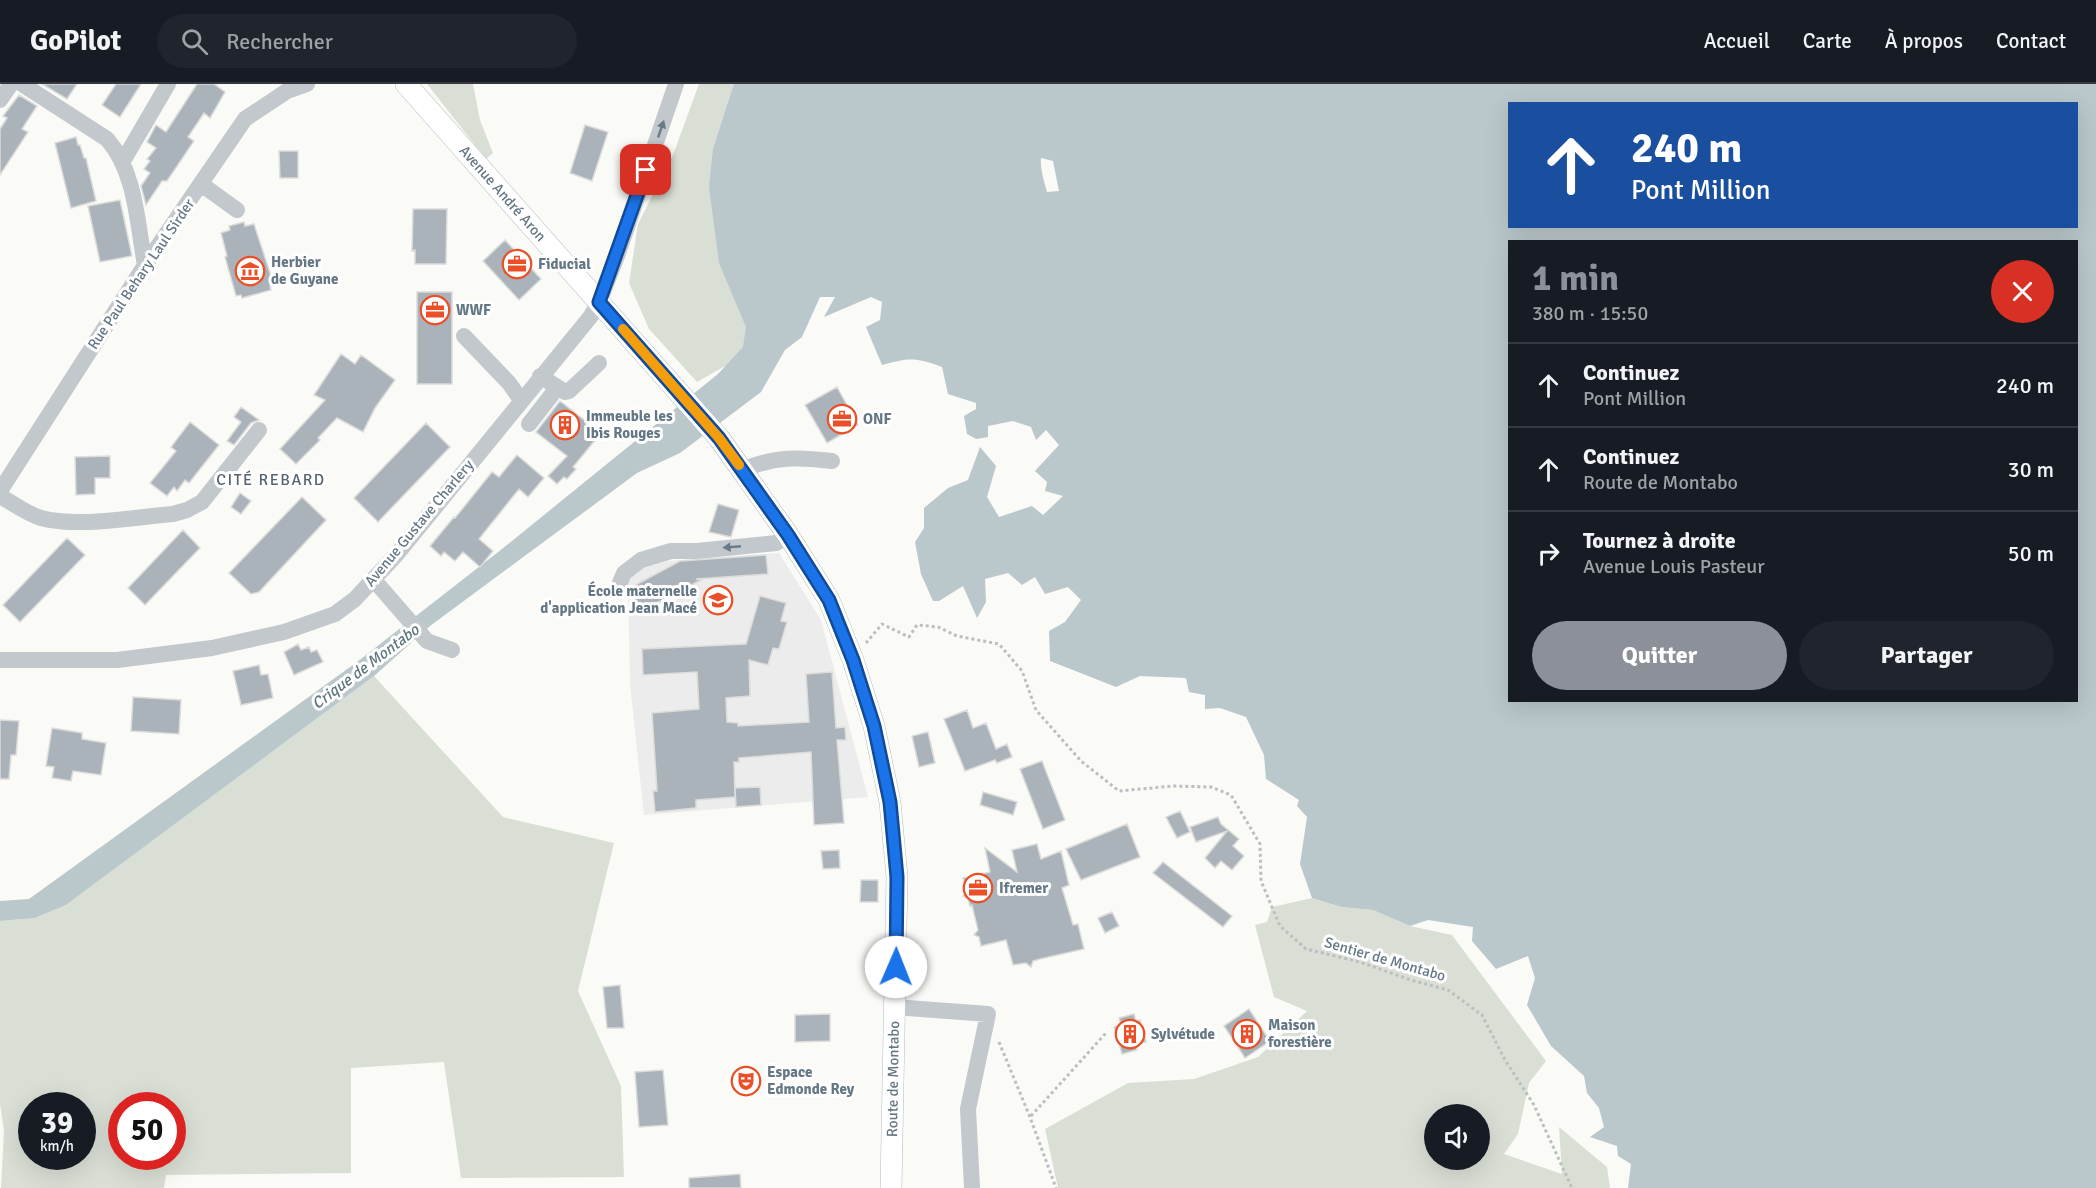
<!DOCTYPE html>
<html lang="fr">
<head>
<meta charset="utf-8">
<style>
  body { margin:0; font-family:Signika,sans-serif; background:#20242c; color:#f1f3f6; height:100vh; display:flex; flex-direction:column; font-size:22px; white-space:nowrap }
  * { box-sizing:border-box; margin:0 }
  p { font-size:20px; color:#9ea1a6 }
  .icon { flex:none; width:33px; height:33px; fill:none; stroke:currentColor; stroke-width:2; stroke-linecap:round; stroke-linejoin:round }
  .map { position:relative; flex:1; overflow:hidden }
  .panel { position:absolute; left:1508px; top:156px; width:570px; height:462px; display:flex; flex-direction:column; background:#171b24; border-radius:0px; box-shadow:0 6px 24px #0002 }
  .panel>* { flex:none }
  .banner { position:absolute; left:1508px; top:18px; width:570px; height:126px; border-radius:0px; box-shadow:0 6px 24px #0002; background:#1a4fa0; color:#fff; overflow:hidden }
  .buttons { position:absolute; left:1424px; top:1020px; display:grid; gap:12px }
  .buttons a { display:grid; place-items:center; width:66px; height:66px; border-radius:50%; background:#171b24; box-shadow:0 6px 24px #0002; font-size:30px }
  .speed { position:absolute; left:18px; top:1008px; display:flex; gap:12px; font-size:30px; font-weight:700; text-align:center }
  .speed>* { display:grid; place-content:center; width:78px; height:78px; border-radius:50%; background:#171b24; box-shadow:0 6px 24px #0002; line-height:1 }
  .speed small { font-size:15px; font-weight:400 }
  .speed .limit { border:9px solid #d22; background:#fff; color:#111 }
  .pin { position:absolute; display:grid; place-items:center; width:51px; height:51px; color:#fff; margin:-26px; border-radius:12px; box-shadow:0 3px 9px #0006 }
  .me { position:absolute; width:66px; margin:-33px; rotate:1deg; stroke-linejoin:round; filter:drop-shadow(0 0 4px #0008) }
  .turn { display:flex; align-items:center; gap:21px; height:126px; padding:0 24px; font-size:27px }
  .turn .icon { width:78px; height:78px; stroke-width:2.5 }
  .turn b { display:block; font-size:42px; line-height:51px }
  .round { display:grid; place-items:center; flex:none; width:63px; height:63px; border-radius:32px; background:#20242c }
  .overview { display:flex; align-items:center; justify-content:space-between; height:102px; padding:0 24px }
  h1 { font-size:36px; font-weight:800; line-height:45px; color:#8c9099 }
  .primary-button { display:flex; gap:12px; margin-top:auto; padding:12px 24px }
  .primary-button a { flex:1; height:69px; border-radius:36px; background:#8c9099; color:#fff; font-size:24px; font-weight:800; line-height:69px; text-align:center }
  .primary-button a+a { background:#20242c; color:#f1f3f6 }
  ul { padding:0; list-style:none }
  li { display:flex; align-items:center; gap:18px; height:84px; padding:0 24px; border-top:2px solid #363941 }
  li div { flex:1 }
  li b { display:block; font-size:22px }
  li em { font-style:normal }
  header { display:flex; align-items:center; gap:36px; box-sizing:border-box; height:84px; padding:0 30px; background:#171b24; border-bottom:2px solid #363941 }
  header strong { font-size:28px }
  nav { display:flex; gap:33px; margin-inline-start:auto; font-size:21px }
  .search { width:420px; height:54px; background:#20242c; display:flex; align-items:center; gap:15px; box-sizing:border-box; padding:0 21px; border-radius:33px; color:#9ea1a6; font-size:22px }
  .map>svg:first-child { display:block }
  .built { fill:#ebeceb }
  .green { fill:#dadfd6; fill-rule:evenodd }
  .water { fill:#bac7cb; fill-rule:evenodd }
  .building { fill:#aab3ba; stroke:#dcdcda; stroke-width:1.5 }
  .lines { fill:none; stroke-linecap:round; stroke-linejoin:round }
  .major-casing { stroke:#b6bcc0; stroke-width:22 }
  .path { stroke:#bbbfc2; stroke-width:3; stroke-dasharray:3 3; stroke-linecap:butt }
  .minor { stroke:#c3c8cc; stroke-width:16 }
  .major { stroke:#fff; stroke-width:21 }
  .oneway { fill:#697b88 }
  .route-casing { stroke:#114b97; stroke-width:15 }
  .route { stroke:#1a73e8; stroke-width:10 }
  .slow { stroke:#f59e0b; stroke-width:10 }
  .labels { text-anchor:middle; stroke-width:6; stroke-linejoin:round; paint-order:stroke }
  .street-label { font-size:15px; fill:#647784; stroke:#fff }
  .poi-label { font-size:15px; font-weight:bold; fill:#647784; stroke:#fff; text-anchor:start }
  .neighbourhood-label { font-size:16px; letter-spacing:1.5px; fill:#56646e; stroke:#fff }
  .water-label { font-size:16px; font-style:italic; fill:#5e767d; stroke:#fff }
</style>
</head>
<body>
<header>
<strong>GoPilot</strong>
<div class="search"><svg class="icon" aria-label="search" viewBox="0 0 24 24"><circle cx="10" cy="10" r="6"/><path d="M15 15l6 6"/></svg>Rechercher</div>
<nav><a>Accueil</a><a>Carte</a><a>À propos</a><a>Contact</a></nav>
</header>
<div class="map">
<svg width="2096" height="1104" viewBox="0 0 2096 1104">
  <rect width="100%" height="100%" fill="#fafaf7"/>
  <path class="built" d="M 779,469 L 821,536 L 868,713 L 644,731 L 630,600 L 628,496 L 638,486 L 653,478 Z"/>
  <path class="green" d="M 427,0 L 473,0 L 480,36 L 493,69 L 486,75 Z
    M 699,0 L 785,0 L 823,167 L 741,273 L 697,298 L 649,245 L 629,199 L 638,140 L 673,71 Z
    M 374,592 L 503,733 L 614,759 L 578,907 L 621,1002 L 624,1093 L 461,1094 L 444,978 L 351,984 L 351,1089 L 166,1091 L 164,1104 L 1,1104 L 4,1047 L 0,1020 L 0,837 L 35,834 L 66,821 ZM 32,1022 L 82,1022 L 82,1072 L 32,1072 ZM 122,1022 L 172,1022 L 172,1072 L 122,1072 Z
    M 1312,814 L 1341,823 L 1373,826 L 1410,842 L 1452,851 L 1546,977 L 1529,999 L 1518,1050 L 1504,1070 L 1562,1090 L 1559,1043 L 1607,1083 L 1610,1104 L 1058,1104 L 1045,1045 L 1128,999 L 1194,995 L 1258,973 L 1307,927 L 1274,913 L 1255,841 L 1267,838 L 1272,823 ZM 1434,1030 L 1479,1030 L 1479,1076 L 1434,1076 Z"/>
  <path class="water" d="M 734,0 L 2096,0 L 2096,1104 L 1628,1104 L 1631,1080 L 1618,1072 L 1617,1062 L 1590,1053 L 1604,1043 L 1599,1024 L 1587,1009 L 1584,992 L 1551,962 L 1527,921 L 1535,894 L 1528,872 L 1496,885 L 1472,857 L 1473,843 L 1428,836 L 1410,842 L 1373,826 L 1341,823 L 1312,814 L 1300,780 L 1307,733 L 1297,722 L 1299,716 L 1266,695 L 1264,671 L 1246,633 L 1220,624 L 1205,625 L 1205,611 L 1189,608 L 1186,594 L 1140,592 L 1116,603 L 1050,577 L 1049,547 L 1065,538 L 1081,516 L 1068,503 L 1045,510 L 1035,493 L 1022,501 L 1008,489 L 985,495 L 986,518 L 977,534 L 963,502 L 939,517 L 933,517 L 921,490 L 915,458 L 924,444 L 924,424 L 948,404 L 968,396 L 980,363 L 996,382 L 987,413 L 999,433 L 1032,422 L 1043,431 L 1063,412 L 1045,407 L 1047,398 L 1035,387 L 1059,361 L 1046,346 L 1036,356 L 1031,343 L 1013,337 L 988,342 L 988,353 L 976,355 L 967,350 L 964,332 L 976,325 L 976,319 L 948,310 L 942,283 C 914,273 910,274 882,281 L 866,243 L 880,236 L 882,218 L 871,213 L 824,233 L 835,213 L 820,213 L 802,253 L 785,266 L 761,308 L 680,369 L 637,389 L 430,542 L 374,592 L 66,821 L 35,834 L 0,837 L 0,817 L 29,815 L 357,578 L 502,465 L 718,290 L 743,263 L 746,243 L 719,179 L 709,103 L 713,65 ZM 1509,20 L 2076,20 L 2076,142 L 1509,142 ZM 1041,74 L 1053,77 L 1059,107 L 1047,108 C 1044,97 1040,85 1041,74 ZM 1509,158 L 2076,158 L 2076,616 L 1509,616 Z"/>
  <path class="building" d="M 42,0 L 77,0 L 67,15 Z
    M 116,0 L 141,0 L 120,33 L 102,21 Z
    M 197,0 L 214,0 L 225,8 L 210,34 L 204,29 L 188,53 L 194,57 L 167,97 L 162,97 L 146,121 L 141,102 L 150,89 L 144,85 L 150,77 L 147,75 L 156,64 L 147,58 L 156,41 L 166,48 Z
    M 19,11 L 37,22 L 22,45 L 28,48 L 0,91 L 0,45 L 7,34 L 3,32 Z
    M 585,41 L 608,48 L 592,97 L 570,89 Z
    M 76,53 L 78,61 L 80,61 L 84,74 L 86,74 L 96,117 L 71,124 L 55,59 Z
    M 279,67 L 298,67 L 298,94 L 280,94 Z
    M 120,116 L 132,172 L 100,178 L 88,122 Z
    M 413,125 L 447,125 L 446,180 L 415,180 L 415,166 L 412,167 Z
    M 244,138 L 245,142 L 254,140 L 274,201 L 270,202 L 271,206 L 242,214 L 241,211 L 236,212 L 225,173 L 227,172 L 221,149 L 230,146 L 229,142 Z
    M 505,156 L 541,195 L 519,216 L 483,177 Z
    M 417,208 L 452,208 L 452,300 L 417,300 Z
    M 341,270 L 355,280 L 361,271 L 395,296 L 375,324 L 363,348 L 337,334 L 318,354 L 320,356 L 296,380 L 280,365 L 325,316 L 314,311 Z
    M 837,303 L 858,341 L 827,359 L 805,321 Z
    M 560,317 L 601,349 L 573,383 L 576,385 L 567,395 L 564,393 L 557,400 L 548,392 L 567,372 L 536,348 Z
    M 241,323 L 259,336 L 251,339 L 234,361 L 227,357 L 241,338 L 234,333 Z
    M 190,338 L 219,361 L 189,399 L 185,396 L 177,407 L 174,403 L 167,412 L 150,399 L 176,367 L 171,363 Z
    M 426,339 L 450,363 L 378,438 L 354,414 Z
    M 517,371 L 544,394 L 528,413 L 519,405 L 479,455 L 493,467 L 480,483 L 463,468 L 455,477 L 444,468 L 441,472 L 430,462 L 454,433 L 455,434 L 492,388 L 499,393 Z
    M 110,372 L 110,394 L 95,394 L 95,410 L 76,411 L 75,373 Z
    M 240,409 L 251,417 L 241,430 L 231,423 Z
    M 302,413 L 326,436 L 259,508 L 251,510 L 229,489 Z
    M 718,420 L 739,426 L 731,453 L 709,448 Z
    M 183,446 L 200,464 L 145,521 L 128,504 Z
    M 67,454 L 85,471 L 20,538 L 3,521 Z
    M 766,471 L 768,490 L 696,495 L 701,496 L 640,528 L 628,505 L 680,477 Z
    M 760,512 L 786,519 L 781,537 L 787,538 L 779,565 L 773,564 L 768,581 L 749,576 L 750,612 L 726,614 L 727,638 L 738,639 L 738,642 L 809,638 L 806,590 L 832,588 L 836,644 L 845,643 L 846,656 L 837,656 L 844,739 L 814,741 L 811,668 L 739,674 L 739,678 L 734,678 L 735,713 L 696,716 L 696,724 L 655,728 L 653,707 L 657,707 L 652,629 L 699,625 L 697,588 L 643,591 L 642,565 L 746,560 Z
    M 298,560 L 301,566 L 309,563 L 311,568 L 317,566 L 323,578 L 294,591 L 284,568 Z
    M 259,581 L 261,591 L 268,590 L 273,614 L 241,621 L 233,587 Z
    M 133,613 L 181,616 L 179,650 L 131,647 Z
    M 967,626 L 973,644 L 986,639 L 996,665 L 1007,660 L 1012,673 L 997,679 L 995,676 L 965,687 L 944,635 Z
    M 0,636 L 19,637 L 16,671 L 11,671 L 9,695 L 0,695 Z
    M 52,644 L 82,649 L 82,655 L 106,659 L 101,691 L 73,687 L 71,697 L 52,694 L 54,683 L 46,682 Z
    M 928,648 L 935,679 L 919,683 L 912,652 Z
    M 1042,677 L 1065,736 L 1043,745 L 1020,685 Z
    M 760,703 L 761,721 L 736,723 L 735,704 Z
    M 983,708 L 1017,718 L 1013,731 L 980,721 Z
    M 1180,727 L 1190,748 L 1177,754 L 1166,733 Z
    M 1218,733 L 1221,740 L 1239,755 L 1233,762 L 1244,772 L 1232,786 L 1221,777 L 1215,784 L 1205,774 L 1227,747 L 1196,758 L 1190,743 Z
    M 1127,740 L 1140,773 L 1081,796 L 1066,765 Z
    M 1037,760 L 1041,775 L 1061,767 L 1069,801 L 1062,804 L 1073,841 L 1078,840 L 1084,865 L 1040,875 L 1033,877 L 1031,883 L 1026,879 L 1013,881 L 1006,856 L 981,862 L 979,853 L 974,851 L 978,846 L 972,821 L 970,822 L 968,815 L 963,812 L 967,808 L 963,794 L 990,788 L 985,764 L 1017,788 L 1012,766 Z
    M 839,766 L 840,784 L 823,785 L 821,767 Z
    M 1163,778 L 1232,832 L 1223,843 L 1153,789 Z
    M 861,796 L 878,796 L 878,818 L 860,818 Z
    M 1112,828 L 1119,842 L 1105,849 L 1098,834 Z
    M 620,901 L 624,944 L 607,944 L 603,903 Z
    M 1249,925 L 1270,957 L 1245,974 L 1224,942 Z
    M 830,930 L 830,957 L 795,958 L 795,931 Z
    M 1134,930 L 1136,937 L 1140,936 L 1146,958 L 1136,960 L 1137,966 L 1122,970 L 1114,943 L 1121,941 L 1119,934 Z
    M 663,986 L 668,1041 L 639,1043 L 635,988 Z
    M 740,1090 L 741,1104 L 689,1104 L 689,1094 Z"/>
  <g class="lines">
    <g class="major-casing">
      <g id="major">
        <path id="s1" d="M 406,0 L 719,354 L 788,451 L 829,516 L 853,576 L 874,642 L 890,718 L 897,793 L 891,1104"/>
      </g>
    </g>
    <path class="path" d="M 866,559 L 882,540 L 909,553 L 917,541 L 938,543 L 957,552 L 999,560 L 1022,587 L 1036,626 L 1081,677 L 1119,707 L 1173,702 L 1211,703 L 1231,711 L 1260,760 L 1261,797 L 1280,842 L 1306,865 L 1360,878 L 1411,896 L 1448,906 L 1482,931 L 1505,976 L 1534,1021 L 1572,1104
      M 999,958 L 1030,1033 L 1056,1104
      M 1031,1032 L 1106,949"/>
    <path class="minor" d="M 22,0 L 107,55 C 136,88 137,139 145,181
      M 0,16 L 11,0
      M 123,77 L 168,0
      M 201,100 L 237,126
      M 464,252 L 509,299 L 521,316
      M 540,292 L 565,308 L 569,307 L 599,279
      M 529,340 L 557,304
      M 742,386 C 776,372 797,373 832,377
      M 0,407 L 145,181 L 245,35 L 287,7 L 307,0
      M 0,412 C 13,419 27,430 41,434 C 79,444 134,433 173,430 L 187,426 L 202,418 L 259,346
      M 374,496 L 427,557 L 452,566
      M 619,501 L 624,489 L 641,476 L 671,467 L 697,467 L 776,459 L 788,451
      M 0,576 L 117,576 L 212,564 L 284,548 L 335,530 L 355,515 L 397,470 L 591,232 L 599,218 L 617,172 L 676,0
      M 894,923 L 988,930 L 968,1025 L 972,1104"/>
    <use href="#major" class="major"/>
  </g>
  <defs><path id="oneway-solid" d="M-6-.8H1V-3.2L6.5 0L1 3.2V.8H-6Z" transform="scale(1.5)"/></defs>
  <g class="oneway">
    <use href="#oneway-solid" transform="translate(661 45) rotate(-71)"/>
    <use href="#oneway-solid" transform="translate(732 463) rotate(175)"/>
  </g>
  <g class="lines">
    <g class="route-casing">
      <path id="route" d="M 646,86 L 599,218 L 719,354 L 788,451 L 829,516 L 853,576 L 874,642 L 890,718 L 897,793 L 896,883"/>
    </g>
    <use href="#route" class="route"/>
    <path class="slow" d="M 623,245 L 719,354 L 739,381"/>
  </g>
  <defs>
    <g id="office-ring" transform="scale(1.5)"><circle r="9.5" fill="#fff" stroke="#ea4f27" stroke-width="1.5"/><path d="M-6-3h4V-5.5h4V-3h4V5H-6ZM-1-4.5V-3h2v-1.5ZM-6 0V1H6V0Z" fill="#ea4f27"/></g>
    <g id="museum-ring" transform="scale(1.5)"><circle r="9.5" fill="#fff" stroke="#ea4f27" stroke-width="1.5"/><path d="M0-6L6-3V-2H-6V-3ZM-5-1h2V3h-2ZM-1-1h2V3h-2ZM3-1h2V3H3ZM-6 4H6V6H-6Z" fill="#ea4f27"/></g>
    <g id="building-ring" transform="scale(1.5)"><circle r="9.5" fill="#fff" stroke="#ea4f27" stroke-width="1.5"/><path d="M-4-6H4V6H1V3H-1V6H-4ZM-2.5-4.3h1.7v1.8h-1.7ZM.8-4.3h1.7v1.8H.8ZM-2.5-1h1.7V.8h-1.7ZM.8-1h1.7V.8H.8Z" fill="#ea4f27"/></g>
    <g id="school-ring" transform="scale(1.5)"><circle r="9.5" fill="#fff" stroke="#ea4f27" stroke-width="1.5"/><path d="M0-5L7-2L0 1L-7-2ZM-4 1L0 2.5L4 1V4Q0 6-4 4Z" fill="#ea4f27"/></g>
    <g id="theatre-ring" transform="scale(1.5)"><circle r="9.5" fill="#fff" stroke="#ea4f27" stroke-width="1.5"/><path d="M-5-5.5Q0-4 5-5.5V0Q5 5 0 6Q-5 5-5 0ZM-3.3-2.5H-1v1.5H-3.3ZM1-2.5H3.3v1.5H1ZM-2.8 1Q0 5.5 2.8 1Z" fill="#ea4f27"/></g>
  </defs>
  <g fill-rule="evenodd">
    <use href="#office-ring" x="517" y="180"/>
    <use href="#museum-ring" x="250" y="187"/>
    <use href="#office-ring" x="435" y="226"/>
    <use href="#office-ring" x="842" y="335"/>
    <use href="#building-ring" x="565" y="341"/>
    <use href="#school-ring" x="718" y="516"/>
    <use href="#office-ring" x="978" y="804"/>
    <use href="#building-ring" x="1130" y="950"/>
    <use href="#building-ring" x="1247" y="950"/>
    <use href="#theatre-ring" x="746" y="997"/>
  </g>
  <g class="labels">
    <g class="street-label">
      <text dy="5" stroke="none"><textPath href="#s1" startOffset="146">Avenue André Aron</textPath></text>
      <text transform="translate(141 190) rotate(-56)" y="5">Rue Paul Behary Laul Sirder</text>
      <text transform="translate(419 439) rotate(-50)" y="5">Avenue Gustave Charlery</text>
      <text transform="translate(1385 875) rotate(16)" y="5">Sentier de Montabo</text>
      <text transform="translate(893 995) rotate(-89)" y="5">Route de Montabo</text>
    </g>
    <g class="poi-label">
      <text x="271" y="183">Herbier<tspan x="271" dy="17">de Guyane</tspan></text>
      <text x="538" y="185">Fiducial</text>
      <text x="456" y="231">WWF</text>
      <text x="586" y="337">Immeuble les<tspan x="586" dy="17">Ibis Rouges</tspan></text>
      <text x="863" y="340">ONF</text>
      <text x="697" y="512" text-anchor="end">École maternelle<tspan x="697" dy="17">d'application Jean Macé</tspan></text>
      <text x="999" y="809">Ifremer</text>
      <text x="1268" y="946">Maison<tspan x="1268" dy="17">forestière</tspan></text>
      <text x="1151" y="955">Sylvétude</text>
      <text x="767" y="993">Espace<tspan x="767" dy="17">Edmonde Rey</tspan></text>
    </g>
    <g class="neighbourhood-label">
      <text x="271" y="401">CITÉ REBARD</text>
    </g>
    <g class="water-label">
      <text transform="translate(365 582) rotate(-37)" y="6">Crique de Montabo</text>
    </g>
  </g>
</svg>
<div class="buttons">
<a><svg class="icon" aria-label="sound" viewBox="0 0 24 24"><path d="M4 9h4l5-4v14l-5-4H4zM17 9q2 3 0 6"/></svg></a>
</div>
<div class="speed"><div>39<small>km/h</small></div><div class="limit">50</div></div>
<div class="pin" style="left:646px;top:86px;background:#d93025"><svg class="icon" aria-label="arrive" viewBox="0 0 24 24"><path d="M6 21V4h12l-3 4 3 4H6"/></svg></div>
<svg class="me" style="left:896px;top:883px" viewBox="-20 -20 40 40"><circle r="19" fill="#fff"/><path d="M0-13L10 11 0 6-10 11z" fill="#1a73e8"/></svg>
<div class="banner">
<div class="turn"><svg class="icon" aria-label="ahead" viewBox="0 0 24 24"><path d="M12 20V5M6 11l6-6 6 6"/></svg><div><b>240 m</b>Pont Million</div></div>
</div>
<section class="panel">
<div class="overview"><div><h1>1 min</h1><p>380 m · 15:50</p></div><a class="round" style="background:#d93025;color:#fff"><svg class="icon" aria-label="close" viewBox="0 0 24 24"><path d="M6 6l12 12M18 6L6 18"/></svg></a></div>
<ul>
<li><svg class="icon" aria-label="ahead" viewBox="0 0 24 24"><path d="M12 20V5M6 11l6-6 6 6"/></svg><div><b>Continuez</b><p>Pont Million</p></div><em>240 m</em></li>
<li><svg class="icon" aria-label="ahead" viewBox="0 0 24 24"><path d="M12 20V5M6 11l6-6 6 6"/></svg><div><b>Continuez</b><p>Route de Montabo</p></div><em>30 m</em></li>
<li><svg class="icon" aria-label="right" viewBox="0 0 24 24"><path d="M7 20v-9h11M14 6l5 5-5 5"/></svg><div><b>Tournez à droite</b><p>Avenue Louis Pasteur</p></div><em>50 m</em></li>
</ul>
<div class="primary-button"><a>Quitter</a><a>Partager</a></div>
</section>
</div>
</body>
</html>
